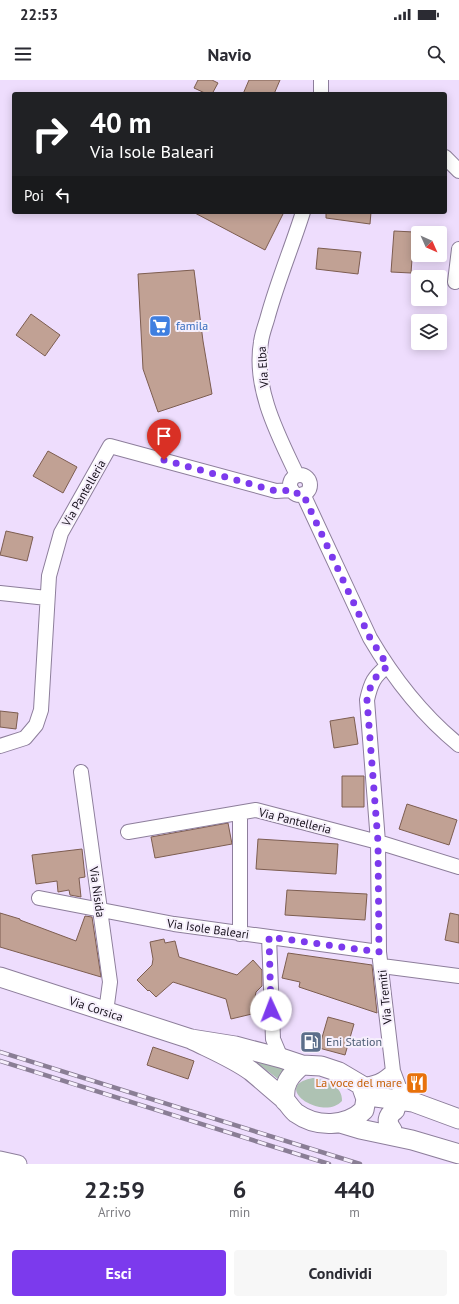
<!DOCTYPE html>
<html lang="it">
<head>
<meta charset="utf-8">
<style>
  body { margin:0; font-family:"PT Sans",sans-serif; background:#f7f7f7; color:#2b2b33; height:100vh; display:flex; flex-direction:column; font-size:15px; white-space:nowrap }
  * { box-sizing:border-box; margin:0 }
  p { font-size:13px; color:#7c7c81 }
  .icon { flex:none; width:22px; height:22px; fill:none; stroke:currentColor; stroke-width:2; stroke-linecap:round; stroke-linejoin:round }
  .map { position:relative; height:1084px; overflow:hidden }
  .details { display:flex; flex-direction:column; background:#fff; flex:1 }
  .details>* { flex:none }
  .top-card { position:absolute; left:12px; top:12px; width:435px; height:122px; border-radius:4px; box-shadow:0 2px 10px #0003; background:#202124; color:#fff; overflow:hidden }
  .needle { width:26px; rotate:135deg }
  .tools { position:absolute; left:411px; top:146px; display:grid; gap:8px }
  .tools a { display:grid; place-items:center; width:36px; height:36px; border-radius:4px; background:#fff; box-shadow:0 2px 10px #0003; font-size:20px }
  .pin { position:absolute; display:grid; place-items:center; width:34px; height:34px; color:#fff; margin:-41px -17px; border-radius:50% 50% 50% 0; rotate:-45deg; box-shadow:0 0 4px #0007 }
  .pin .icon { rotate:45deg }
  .me { position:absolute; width:44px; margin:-22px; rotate:358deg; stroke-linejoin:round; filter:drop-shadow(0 0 3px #0008) }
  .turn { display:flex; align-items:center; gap:14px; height:84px; padding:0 12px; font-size:18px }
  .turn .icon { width:52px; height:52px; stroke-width:2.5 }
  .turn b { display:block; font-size:28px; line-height:34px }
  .then { display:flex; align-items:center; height:38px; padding:0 12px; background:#0003; gap:8px; font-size:15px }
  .eta { display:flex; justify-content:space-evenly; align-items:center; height:68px; text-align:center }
  .eta b { font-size:24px; font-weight:700; line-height:28px }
  .action { display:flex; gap:8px; margin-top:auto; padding:8px 12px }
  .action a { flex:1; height:46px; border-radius:4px; background:#7c3aed; color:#fff; font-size:16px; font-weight:700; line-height:46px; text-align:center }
  .action a+a { background:#f7f7f7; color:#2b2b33 }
  .status { display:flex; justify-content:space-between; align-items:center; height:28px; padding:0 20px; background:#fff; direction:ltr }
  .status svg { height:11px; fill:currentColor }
  header { display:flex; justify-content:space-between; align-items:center; height:52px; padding:0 12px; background:#fff; font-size:18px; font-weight:700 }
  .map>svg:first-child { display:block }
  .green { fill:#aec2b3 }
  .building { fill:#c1a194; stroke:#7d5d50 }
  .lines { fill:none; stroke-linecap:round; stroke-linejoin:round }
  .minor-casing { stroke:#8d7e9b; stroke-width:16 }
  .tertiary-casing { stroke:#8d7e9b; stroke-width:19 }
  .secondary-casing { stroke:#8d7e9b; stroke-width:21 }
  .minor { stroke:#fff; stroke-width:14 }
  .tertiary { stroke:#fff; stroke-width:17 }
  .secondary { stroke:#fff; stroke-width:19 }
  .rail-casing { stroke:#8a7e95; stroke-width:4.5 }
  .rail { stroke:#f6effc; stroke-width:3; stroke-dasharray:9; stroke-linecap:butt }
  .route { stroke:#7c3aed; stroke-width:7; stroke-dasharray:0 12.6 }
  .labels { text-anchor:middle; stroke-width:4; stroke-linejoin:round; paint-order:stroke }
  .shop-label { font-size:12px; fill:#366cbe; stroke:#f6effc; text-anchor:start }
  .street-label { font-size:12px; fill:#16101b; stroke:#f6effc }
  .service-label { font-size:12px; fill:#4e5e75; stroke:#f6effc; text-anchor:start }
  .food-label { font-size:12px; fill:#c56008; stroke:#f6effc; text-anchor:end }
</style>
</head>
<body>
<div class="status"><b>22:53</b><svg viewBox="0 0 49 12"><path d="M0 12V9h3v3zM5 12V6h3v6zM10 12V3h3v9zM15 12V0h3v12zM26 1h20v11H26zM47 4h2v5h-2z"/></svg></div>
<header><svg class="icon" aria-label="menu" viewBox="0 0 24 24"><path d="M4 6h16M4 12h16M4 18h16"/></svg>Navio<svg class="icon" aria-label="search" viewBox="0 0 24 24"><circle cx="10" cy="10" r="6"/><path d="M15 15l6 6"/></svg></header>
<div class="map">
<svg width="459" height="1084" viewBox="0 0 459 1084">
  <rect width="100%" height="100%" fill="#eeddfd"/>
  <path class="green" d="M 257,981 L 285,989 L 278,999 L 256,982 Z
    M 313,998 C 326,1000 343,1006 342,1021 C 323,1042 269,1006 313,998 Z"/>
  <path class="building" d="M 198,0 L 212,0 L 218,3 L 212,14 L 207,14 L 194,8 Z
    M 249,0 L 280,0 L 274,14 L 243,14 Z
    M 193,132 L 284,132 L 265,170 Z
    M 326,132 L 371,132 L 370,144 L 326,138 Z
    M 394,151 L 414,152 L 411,193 L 391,192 Z
    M 318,168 L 361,172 L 358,194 L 316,189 Z
    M 194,190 L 203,261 L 212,314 L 158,332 L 143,289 L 138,194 Z
    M 31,234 L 60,255 L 45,276 L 16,255 Z
    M 48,371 L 77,387 L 63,413 L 33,396 Z
    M 6,451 L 33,457 L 27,481 L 0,475 Z
    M 0,631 L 18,633 L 16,649 L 0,647 Z
    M 354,637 L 358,664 L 334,668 L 330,641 Z
    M 342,696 L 364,696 L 364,727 L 342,727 Z
    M 407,724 L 457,740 L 449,765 L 399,749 Z
    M 228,743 L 232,764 L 155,778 L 151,757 Z
    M 258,759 L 338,764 L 336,794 L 256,789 Z
    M 82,769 L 85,797 L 79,798 L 81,817 L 70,815 L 69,810 L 58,812 L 57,801 L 36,804 L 32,775 Z
    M 287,810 L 367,814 L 365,840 L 285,835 Z
    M 0,833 L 20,839 L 20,840 L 76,861 L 85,836 L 92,837 L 101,897 L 0,867 Z
    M 450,833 L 459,835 L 459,863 L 445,860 Z
    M 164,859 L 165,863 L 175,861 L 179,877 L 237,895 L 253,880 L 262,890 L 262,906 L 256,912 L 254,922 L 256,933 L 231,939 L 226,919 L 173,902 L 156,917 L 149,910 L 148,911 L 137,900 L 152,885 L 153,879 L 150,862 Z
    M 288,873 L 372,885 L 377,933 L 299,907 L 300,902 L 282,898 Z
    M 328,937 L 354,944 L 345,975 L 319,968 Z
    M 153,967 L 194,981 L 188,999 L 147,985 Z"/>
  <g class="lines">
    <g class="minor-casing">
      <path id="minor" d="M 321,0 L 321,14
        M 445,77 L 459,91
        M 455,202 L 459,169
        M 297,395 C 278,355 253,308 261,262 C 262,253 266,244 268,236 C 278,200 292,167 303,132
        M290 405a10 10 0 1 1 20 0a10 10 0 1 1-20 0Z
        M 303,414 L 370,558 C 394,599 422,635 459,665
        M 0,513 L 47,518
        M 387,586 C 374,597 371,602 367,620 L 378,762 L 379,872 L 393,991 L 399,1007 L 413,1022
        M 0,666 L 25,658 L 36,645 L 41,630 L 49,496 L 61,453 L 110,366 L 276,411 L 292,410
        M 81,692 L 110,902 L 106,932
        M 240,733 L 240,854
        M 128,752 L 256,730 L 378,762 L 459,787
        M 39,818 L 174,844 L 379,872
        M 269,857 L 273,959 L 281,978
        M 382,886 L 459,896
        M 361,1005 C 375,1004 383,1001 393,991"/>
    </g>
    <g class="tertiary-casing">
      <path id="tertiary" d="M 0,1080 L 18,1084"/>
    </g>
    <g class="secondary-casing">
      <path id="secondary" d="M 0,897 L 191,959 L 235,966 L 281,978 L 302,985 L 321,986 L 339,992 L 361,1005 L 366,1019 L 364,1030 C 346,1047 317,1048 296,1033 C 291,1029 288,1023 284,1019 C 273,1010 262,1000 251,991 C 233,978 211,969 191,959
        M 365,1011 L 376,1017 L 413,1022 L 459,1039
        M 285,1021 C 283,1004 289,996 302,985
        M 340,1043 L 360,1049 L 412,1060 L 459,1074
        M 392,1050 C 386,1042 387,1036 395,1030"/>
    </g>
    <use href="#minor" class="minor"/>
    <use href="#tertiary" class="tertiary"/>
    <use href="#secondary" class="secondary"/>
    <g class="rail-casing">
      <path id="rail" d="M 0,972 L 360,1084
        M 0,981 L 329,1084"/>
    </g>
    <use href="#rail" class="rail"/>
  </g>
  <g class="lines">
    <path class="route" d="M 164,380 L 276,411 L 292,410 L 295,413 L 303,414 L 370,558 L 388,586 C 374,597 371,602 367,620 L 378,762 L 379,872 L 269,857 L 271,930"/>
  </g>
  <defs>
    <g id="supermarket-square" transform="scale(1.15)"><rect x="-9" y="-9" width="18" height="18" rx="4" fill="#3f7fe0" stroke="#f6effc"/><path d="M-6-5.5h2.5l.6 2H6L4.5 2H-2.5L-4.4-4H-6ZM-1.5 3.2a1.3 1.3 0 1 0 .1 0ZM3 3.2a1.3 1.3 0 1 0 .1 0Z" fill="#fff"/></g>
    <g id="fuel-square" transform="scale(1.15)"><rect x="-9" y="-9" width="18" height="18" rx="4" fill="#5c6f8a" stroke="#f6effc"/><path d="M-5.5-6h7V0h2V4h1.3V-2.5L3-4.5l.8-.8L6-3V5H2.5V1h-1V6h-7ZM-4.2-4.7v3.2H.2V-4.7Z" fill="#fff"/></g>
    <g id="restaurant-square" transform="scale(1.15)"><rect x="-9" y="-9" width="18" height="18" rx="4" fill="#e8710a" stroke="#f6effc"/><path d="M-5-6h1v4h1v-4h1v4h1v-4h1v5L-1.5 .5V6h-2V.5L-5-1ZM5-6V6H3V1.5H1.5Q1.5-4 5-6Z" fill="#fff"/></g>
  </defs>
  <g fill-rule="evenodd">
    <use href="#supermarket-square" x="160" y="246"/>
    <use href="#fuel-square" x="311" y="962"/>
    <use href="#restaurant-square" x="417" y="1003"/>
  </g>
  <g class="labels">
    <g class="shop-label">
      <text x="176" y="250">famila</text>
    </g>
    <g class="street-label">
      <text transform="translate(263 287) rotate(-94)" y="4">Via Elba</text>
      <text transform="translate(84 413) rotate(-60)" y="4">Via Pantelleria</text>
      <text transform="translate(295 741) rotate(14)" y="4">Via Pantelleria</text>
      <text transform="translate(97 812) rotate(82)" y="4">Via Nisida</text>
      <text transform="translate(208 849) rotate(8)" y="4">Via Isole Baleari</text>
      <text transform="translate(385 917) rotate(-96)" y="4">Via Tremiti</text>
      <text transform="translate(96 929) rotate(18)" y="4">Via Corsica</text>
    </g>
    <g class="service-label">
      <text x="326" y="966">Eni Station</text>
    </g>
    <g class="food-label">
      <text x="402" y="1007">La voce del mare</text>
    </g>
  </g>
</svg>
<div class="tools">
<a><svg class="needle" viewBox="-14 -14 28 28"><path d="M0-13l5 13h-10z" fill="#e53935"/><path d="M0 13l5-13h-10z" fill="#7c7c81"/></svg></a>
<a><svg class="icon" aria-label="search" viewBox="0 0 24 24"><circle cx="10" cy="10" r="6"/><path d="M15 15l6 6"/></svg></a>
<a><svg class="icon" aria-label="layers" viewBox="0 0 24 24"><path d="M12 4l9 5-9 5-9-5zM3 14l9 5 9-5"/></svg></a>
</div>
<div class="pin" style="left:164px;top:380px;background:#d93025"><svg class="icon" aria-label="arrive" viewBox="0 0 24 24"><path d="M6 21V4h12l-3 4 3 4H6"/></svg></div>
<svg class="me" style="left:271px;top:930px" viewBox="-20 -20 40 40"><circle r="19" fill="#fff"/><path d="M0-13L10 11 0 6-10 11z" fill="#7c3aed"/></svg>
<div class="top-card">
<div class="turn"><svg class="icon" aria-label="right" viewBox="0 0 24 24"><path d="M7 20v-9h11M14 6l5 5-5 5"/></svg><div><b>40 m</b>Via Isole Baleari</div></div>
<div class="then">Poi<svg class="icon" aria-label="left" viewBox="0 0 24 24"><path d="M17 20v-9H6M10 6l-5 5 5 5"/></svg></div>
</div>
</div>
<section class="details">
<div class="eta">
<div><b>22:59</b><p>Arrivo</p></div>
<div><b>6</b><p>min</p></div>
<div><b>440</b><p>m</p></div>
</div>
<div class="action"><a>Esci</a><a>Condividi</a></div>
</section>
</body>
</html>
